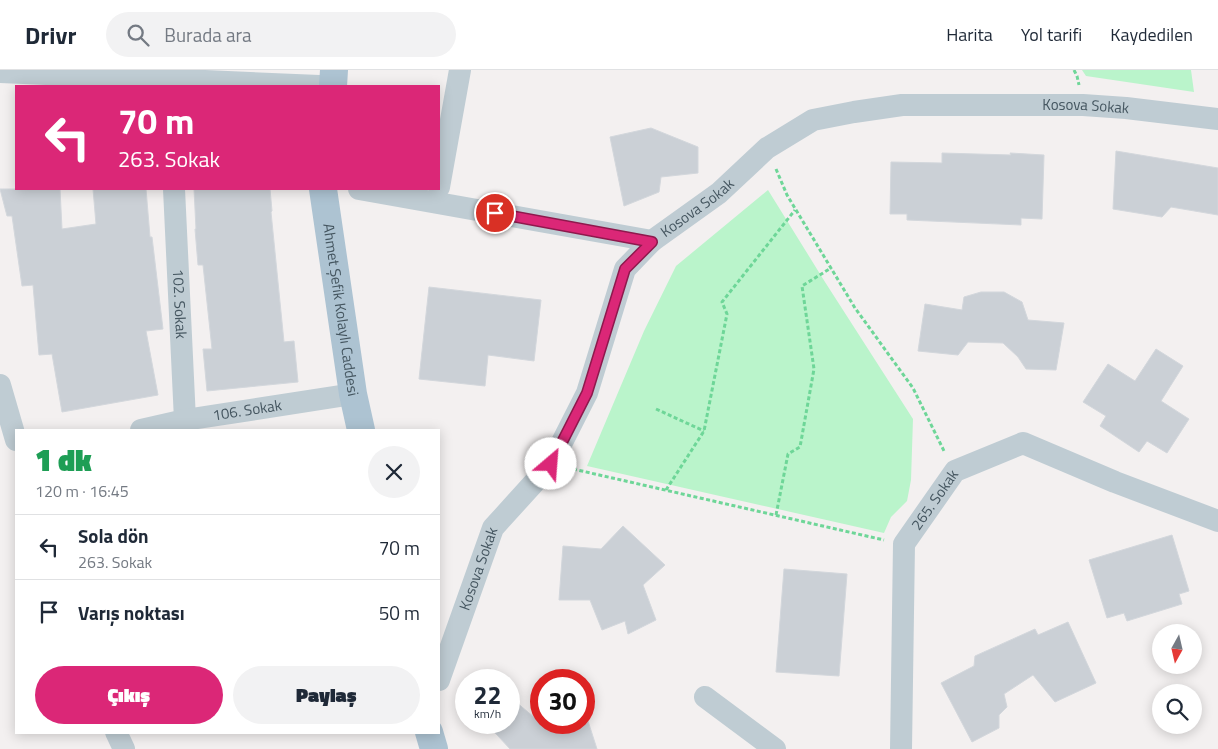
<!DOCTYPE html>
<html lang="tr">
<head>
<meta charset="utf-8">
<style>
  body { margin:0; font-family:"Titillium Web",sans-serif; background:#f2f2f3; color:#1f2937; height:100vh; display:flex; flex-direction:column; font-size:19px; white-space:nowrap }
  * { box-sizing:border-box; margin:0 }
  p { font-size:16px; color:#747a83 }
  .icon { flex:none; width:28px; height:28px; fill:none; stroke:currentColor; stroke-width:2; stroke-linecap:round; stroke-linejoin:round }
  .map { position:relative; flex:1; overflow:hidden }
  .details { position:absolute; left:15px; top:359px; width:425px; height:305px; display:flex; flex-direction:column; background:#fff; border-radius:0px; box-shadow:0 2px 12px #0003 }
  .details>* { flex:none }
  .guide { position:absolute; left:15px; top:15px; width:425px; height:105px; border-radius:0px; box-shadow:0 2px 12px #0003; background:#db2777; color:#fff; overflow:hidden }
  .needle { width:32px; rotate:188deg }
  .tools { position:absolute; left:1152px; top:554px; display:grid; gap:10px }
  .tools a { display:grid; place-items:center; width:50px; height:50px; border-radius:50%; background:#fff; box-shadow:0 2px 12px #0003; font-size:25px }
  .speed { position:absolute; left:455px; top:599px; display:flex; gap:10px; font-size:25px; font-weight:700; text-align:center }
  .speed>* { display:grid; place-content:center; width:65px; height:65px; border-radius:50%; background:#fff; box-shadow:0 2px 12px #0003; line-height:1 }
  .speed small { font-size:12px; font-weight:400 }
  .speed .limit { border:8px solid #d22; background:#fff; color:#111 }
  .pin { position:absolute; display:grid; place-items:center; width:42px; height:42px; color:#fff; margin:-21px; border:2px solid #fff; border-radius:50%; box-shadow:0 1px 5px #0007 }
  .me { position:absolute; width:55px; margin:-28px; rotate:27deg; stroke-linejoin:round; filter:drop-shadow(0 0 4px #0008) }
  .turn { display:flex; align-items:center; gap:18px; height:105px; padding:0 20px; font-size:22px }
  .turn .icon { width:65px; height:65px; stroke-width:2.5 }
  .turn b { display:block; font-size:35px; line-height:42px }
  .round { display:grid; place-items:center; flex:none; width:52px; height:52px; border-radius:26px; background:#f2f2f3 }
  .overview { display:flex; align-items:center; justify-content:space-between; height:85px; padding:0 20px }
  h1 { font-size:30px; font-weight:800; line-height:38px; color:#1e9e55 }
  .cta { display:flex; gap:10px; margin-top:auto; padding:10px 20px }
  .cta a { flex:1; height:58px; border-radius:30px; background:#db2777; color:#fff; font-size:20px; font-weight:800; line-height:58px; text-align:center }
  .cta a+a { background:#f2f2f3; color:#1f2937 }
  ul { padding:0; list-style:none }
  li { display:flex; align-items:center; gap:15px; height:65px; padding:0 20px; border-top:1px solid #e0e1e3 }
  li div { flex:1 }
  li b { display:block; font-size:19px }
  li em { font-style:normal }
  header { display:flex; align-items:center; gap:30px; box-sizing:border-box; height:70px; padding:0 25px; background:#fff; border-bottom:1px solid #e0e1e3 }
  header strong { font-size:24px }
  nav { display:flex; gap:28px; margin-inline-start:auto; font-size:18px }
  .search { width:350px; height:45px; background:#f2f2f3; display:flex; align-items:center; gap:12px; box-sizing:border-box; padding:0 18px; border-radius:28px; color:#747a83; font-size:19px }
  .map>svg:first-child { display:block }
  .green { fill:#baf4cb }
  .building { fill:#cbd0d6; stroke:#d3d7dc }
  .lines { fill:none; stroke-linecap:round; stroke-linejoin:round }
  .path { stroke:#6ed698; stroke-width:3; stroke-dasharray:4 2.5; stroke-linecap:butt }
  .minor { stroke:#bfccd3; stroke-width:22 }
  .major { stroke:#adc3d2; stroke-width:28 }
  .route-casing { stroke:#8e194d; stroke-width:12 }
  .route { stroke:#db2777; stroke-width:9 }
  .labels { text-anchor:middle; stroke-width:4; stroke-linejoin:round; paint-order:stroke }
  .street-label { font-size:15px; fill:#455660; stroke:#fff }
</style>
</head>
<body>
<header>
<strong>Drivr</strong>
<div class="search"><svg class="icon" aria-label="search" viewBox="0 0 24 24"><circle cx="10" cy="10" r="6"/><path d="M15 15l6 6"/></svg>Burada ara</div>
<nav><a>Harita</a><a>Yol tarifi</a><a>Kaydedilen</a></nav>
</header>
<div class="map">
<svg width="1218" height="679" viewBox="0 0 1218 679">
  <rect width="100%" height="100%" fill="#f3f0f0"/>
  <path class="green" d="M 1082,0 L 1191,0 L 1194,22 L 1086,6 Z
    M 768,120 L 825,212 L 913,349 L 911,410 L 907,431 L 891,447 L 884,463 L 587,396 L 644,261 L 676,196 Z"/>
  <path class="building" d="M 651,58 L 698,77 L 698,103 L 661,107 L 659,122 L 624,136 L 610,67 Z
    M 1116,81 L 1218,98 L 1218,145 L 1171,137 L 1162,147 L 1113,139 Z
    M 942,83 L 1011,85 L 1010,83 L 1044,85 L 1042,149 L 1021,148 L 1021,155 L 907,150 L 907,144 L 890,144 L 891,92 L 942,93 Z
    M 0,119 L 60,119 L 62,159 L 96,154 L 93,119 L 146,119 L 150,167 L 152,167 L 163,259 L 146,261 L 158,325 L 62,342 L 52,284 L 39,285 L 33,215 L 22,216 L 12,146 L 7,146 Z
    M 194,119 L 270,119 L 272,141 L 271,142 L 284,272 L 294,271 L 298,312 L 207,321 L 203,279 L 212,279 L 203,195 L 198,195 L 195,159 L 196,159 Z
    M 429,217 L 541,230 L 534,291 L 488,285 L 485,316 L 419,309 Z
    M 981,222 L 1004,222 L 1022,232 L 1028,250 L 1064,253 L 1056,300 L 1026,299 L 1018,287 L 1003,273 L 968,272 L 958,285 L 918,281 L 925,234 L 962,240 L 964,227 Z
    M 1156,279 L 1183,296 L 1161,331 L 1189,349 L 1167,383 L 1147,371 L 1139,382 L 1100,356 L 1106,346 L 1083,332 L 1108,294 L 1135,311 Z
    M 623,456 L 665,495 L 643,515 L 656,550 L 628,564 L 625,551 L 602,560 L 590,530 L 559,530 L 563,476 L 601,479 Z
    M 1172,465 L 1189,521 L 1179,524 L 1182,534 L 1127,551 L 1124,543 L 1107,548 L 1089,490 Z
    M 784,499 L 847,504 L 839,606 L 776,602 Z
    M 1068,552 L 1096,613 L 1055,632 L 1033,605 L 1004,624 L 1007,637 L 999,645 L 999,658 L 972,672 L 941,613 L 974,596 L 975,586 L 1035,559 L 1038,565 Z
    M 509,626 L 548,659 L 588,651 L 597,679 L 510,679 L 485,652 L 509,652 Z"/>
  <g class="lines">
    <path class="path" d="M 1074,0 L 1077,6 L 1079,15
      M 776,99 L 787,125 L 855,238 L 913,318 L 945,383
      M 656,339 L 704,361
      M 573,399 L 884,470
      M 666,420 L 704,361 L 727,244 L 722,232 L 795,140
      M 776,445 L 788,384 L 800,377 L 814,299 L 802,216 L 831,198"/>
    <g class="minor">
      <path d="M 0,2 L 319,16"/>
      <path d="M 439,117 L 460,0"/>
      <path id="s1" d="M 174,119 L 185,350"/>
      <path d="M 359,119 L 652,171"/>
      <path d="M 0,315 L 16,370"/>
      <path id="s2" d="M 141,360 L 185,350 L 353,324"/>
      <path id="s3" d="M 439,610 L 493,458 L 551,394 L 587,323 L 625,199 L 652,171 L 719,123 L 767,78 L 813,50 L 854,42 L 902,35 L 1083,35 L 1126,38 L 1218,49"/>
      <path d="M 705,627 L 775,679"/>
      <path d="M 116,662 L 124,679"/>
      <path id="s4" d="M 901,679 L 904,474 L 955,401 L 1023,373 L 1115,412 L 1218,451"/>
    </g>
    <g class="major">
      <path d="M 333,16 L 334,0"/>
      <path id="s5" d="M 323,119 L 353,324 L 361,360"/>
      <path d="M 429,662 L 434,679"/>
    </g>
  </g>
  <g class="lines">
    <g class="route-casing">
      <path id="route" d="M 495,143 L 652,172 L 625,199 L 587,323 L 551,394"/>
    </g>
    <use href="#route" class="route"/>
  </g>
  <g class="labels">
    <g class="street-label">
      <text dy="5" stroke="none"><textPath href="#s3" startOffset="972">Kosova Sokak</textPath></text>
      <text dy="5" stroke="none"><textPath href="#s3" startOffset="552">Kosova Sokak</textPath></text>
      <text dy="5" stroke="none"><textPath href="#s1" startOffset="115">102. Sokak</textPath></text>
      <text dy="5" stroke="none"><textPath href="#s5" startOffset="122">Ahmet Şefik Kolaylı Caddesi</textPath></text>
      <text dy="5" stroke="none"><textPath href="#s2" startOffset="108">106. Sokak</textPath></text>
      <text dy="5" stroke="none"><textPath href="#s4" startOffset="259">265. Sokak</textPath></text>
      <text dy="5" stroke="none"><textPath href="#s3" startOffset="118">Kosova Sokak</textPath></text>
    </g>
  </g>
</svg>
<div class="tools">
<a><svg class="needle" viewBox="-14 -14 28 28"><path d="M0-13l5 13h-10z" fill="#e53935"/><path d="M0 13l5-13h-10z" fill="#747a83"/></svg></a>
<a><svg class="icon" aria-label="search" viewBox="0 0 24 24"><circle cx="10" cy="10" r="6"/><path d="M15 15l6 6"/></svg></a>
</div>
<div class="speed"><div>22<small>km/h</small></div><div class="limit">30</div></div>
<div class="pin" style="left:495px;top:143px;background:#d93025"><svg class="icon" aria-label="arrive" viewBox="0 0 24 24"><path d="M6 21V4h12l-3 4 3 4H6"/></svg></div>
<svg class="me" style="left:551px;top:394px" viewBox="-20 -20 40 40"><circle r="19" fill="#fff"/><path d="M0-13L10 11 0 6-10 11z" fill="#db2777"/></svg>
<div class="guide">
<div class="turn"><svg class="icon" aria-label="left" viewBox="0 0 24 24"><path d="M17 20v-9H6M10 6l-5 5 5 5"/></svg><div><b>70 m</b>263. Sokak</div></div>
</div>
<section class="details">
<div class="overview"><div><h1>1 dk</h1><p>120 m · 16:45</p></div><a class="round"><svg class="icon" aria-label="close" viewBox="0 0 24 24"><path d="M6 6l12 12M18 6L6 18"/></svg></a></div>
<ul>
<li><svg class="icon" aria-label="left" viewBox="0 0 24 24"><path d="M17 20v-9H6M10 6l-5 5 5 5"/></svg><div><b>Sola dön</b><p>263. Sokak</p></div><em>70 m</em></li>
<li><svg class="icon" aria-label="arrive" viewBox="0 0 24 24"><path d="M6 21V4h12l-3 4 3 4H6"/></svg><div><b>Varış noktası</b></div><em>50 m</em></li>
</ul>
<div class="cta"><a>Çıkış</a><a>Paylaş</a></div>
</section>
</div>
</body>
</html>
